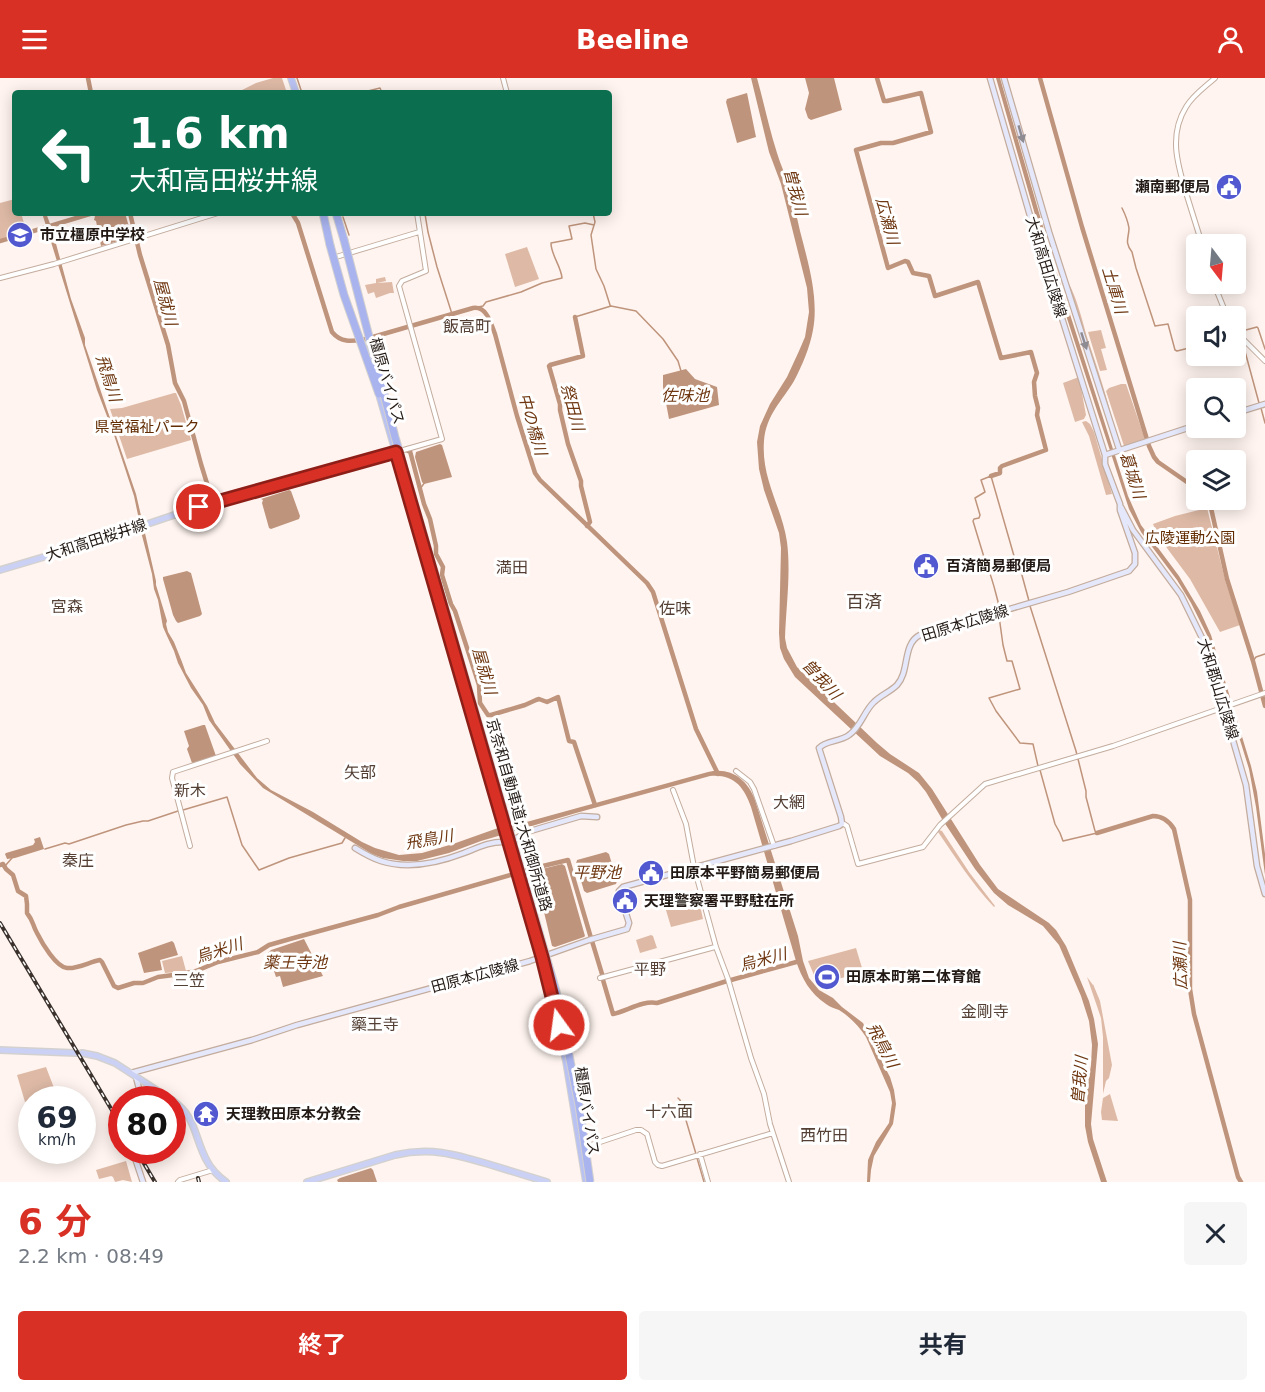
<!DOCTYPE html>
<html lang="ja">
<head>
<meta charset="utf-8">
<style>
  body { margin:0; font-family:"DejaVu Sans","Noto Sans JP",sans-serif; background:#f6f6f7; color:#1f2937; height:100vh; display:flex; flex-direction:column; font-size:22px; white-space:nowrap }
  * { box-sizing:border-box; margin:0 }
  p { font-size:20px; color:#747a83 }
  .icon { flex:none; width:33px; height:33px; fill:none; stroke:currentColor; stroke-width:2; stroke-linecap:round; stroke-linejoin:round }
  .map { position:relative; height:1104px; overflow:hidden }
  .details { display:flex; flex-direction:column; background:#fff; flex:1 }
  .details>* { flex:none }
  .hud { position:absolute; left:12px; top:12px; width:600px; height:126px; border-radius:6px; box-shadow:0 3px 15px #0003; background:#0b6e4f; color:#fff; overflow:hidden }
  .needle { width:39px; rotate:164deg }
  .fabs { position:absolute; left:1186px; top:156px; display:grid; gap:12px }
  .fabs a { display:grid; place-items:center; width:60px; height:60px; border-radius:6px; background:#fff; box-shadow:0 3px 15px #0003; font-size:30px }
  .speed { position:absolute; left:18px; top:1008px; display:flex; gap:12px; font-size:30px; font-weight:700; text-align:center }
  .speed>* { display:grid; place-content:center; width:78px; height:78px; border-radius:50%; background:#fff; box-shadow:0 3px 15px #0003; line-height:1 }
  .speed small { font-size:15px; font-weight:400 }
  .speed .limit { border:9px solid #d22; background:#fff; color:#111 }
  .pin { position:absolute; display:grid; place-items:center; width:51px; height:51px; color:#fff; margin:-26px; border:3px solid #fff; border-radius:50%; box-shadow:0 2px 6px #0007 }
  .me { position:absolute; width:66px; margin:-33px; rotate:346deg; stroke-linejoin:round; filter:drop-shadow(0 0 4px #0008) }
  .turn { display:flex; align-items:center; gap:21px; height:126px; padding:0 18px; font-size:27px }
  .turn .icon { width:78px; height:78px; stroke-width:2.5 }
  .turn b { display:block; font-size:42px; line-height:51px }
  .round { display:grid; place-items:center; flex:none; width:63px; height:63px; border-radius:6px; background:#f6f6f7 }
  .summary { display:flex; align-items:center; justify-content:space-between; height:102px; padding:0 18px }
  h1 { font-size:36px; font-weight:700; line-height:45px; color:#d93025 }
  .cta { display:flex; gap:12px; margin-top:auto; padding:12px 18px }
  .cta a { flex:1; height:69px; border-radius:6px; background:#d93025; color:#fff; font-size:24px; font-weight:700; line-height:69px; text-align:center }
  .cta a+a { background:#f6f6f7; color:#1f2937 }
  header { display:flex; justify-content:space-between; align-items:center; height:78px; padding:0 18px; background:#d93025; color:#fff; font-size:27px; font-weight:700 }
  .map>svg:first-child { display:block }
  .green { fill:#debaa6 }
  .water { fill:#bf947c }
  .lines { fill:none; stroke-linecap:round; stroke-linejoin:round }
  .stream { stroke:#bf947c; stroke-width:1.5 }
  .river { stroke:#bf947c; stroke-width:4.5 }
  .tertiary-casing { stroke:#c3ac9e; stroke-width:6 }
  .secondary-casing { stroke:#c3ac9e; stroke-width:7 }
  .primary-casing { stroke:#d3d1d0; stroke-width:8 }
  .trunk-casing { stroke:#d3d1d0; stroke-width:8 }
  .motorway-casing { stroke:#d3d1d0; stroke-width:9 }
  .tertiary { stroke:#fff; stroke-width:4 }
  .secondary { stroke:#e5e8fa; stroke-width:4.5 }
  .primary { stroke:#cbd1f5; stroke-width:5 }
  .trunk { stroke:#bac2f2; stroke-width:6 }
  .motorway { stroke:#a9b3ee; stroke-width:7 }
  .rail-casing { stroke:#3b322d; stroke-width:4 }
  .rail { stroke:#fff; stroke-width:1.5; stroke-dasharray:4.5; stroke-linecap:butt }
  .motorway-bridge-casing { stroke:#d3d1d0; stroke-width:9; stroke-linecap:butt }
  .motorway-bridge { stroke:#a9b3ee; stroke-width:7 }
  .oneway { fill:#8e8b93 }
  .route-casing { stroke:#8d1f18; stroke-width:15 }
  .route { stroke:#d93025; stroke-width:10 }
  .labels { text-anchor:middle; stroke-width:6; stroke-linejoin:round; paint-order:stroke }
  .poi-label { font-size:15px; font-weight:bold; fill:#231a15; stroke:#fff; text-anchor:start }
  .street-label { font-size:15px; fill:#231a15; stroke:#fff }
  .park-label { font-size:15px; fill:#632d03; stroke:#fff }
  .water-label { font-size:16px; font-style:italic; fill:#6f3812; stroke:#fff }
  .neighbourhood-label { font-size:16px; fill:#533f34; stroke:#fff }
  .quarter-label { font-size:18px; fill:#533f34; stroke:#fff }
</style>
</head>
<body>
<header><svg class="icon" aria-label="menu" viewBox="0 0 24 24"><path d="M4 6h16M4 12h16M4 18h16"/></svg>Beeline<svg class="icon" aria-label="person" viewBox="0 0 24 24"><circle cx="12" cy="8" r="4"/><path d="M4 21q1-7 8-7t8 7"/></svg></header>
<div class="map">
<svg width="1265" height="1104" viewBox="0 0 1265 1104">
  <rect width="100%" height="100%" fill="#fff4ef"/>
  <path class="green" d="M 273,0 L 282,0 L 287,15 L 243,15 L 242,12 L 256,5 Z
    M 15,121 L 15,135 L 31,135 L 22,138 L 26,153 L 0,161 L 0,125 Z
    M 527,169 L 539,201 L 515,209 L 505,176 Z
    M 385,199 L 386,203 L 377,205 L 392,204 L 394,215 L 390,215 L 376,220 L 374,214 L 368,216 L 365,207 L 376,205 L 376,201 Z
    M 1069,206 C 1077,221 1082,241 1087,259 C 1098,292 1109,324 1116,358 L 1070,216 Z
    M 1101,252 L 1106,270 L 1101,271 L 1107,292 L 1100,293 L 1088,254 Z
    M 1079,299 L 1086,337 L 1084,341 L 1075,344 L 1063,305 Z
    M 1121,306 L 1126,306 L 1145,361 L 1124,368 L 1106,313 L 1109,310 Z
    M 174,315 L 176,315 L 181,327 L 191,362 L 127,381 L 110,331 L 122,330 Z
    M 1086,343 L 1090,346 L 1094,354 L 1112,416 L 1106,417 L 1089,358 L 1082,344 Z
    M 1207,430 L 1226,505 L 1240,547 L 1220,554 L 1190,501 L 1158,458 L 1153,446 L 1175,438 Z
    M 939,752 L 942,753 L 969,794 L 995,828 L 994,829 C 972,806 956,780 938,754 Z
    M 694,813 L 697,814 L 703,841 L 671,849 L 663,822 Z
    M 651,857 L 653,858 L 657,870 L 640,875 L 636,862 Z
    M 856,870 L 866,903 L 863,904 L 853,898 L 847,896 L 845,899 L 821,906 L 814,897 L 808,883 Z
    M 182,878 L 186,893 L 179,894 L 165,895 L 162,883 Z
    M 1087,899 L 1093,907 L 1093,906 L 1100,923 L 1112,987 L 1109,1000 L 1106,1003 L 1103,1016 L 1103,959 L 1101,940 Z
    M 46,989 L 56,1015 L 25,1024 L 17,997 Z
    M 1110,1016 L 1118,1043 L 1102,1042 L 1101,1034 L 1103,1020 Z
    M 126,1083 L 132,1104 L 123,1102 L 115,1104 L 113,1099 L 111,1098 L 99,1101 L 96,1092 Z"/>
  <path class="water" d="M 751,0 L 757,0 C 764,25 769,50 777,75 C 780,86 786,97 789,109 C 793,124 797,139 800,153 C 808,184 819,220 813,252 C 810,269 802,288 794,303 C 782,323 766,337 764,363 C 761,401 782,429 787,464 C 791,495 786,529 785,560 L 787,570 L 797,589 L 877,665 L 890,676 L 919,695 L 932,711 L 980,787 L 998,811 L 1049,845 L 1056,852 L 1066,868 L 1089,923 L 1094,941 L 1098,966 L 1091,1046 L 1093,1061 L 1107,1104 L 1101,1104 L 1088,1064 L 1085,1048 L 1085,1024 L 1091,987 L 1092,967 L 1089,943 L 1081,918 L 1059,867 L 1043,848 L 1008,827 L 994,815 L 975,791 L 942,741 L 926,714 L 918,704 L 908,695 L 880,678 L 795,599 L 784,581 L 780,570 L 779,555 L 781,470 L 779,455 L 764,412 L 759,391 L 757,364 L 760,348 L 770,326 L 787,299 L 799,273 L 805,259 L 809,234 L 807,210 L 781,106 L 769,74 Z
    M 805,0 L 834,0 L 842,32 L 811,42 L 808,40 L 805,31 L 809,15 Z
    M 996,0 L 1000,0 L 1053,183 L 1128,418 L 1141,447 L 1179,498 L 1200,533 L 1211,557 L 1251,688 L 1257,714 L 1265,776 L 1265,797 L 1256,729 L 1249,691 L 1208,559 L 1191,525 L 1177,502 L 1141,454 L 1129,431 L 1048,182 Z
    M 747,15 L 756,59 L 737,65 L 726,24 L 727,21 Z
    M 42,135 L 46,135 L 52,151 L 71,221 L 85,260 L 85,267 L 136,416 L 156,503 L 156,507 L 167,543 L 166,546 L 168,554 L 174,564 L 182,584 L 186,595 L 207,628 L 215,645 L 257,700 L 271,712 L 313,734 L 362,764 L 375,770 L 399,777 L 422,775 L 453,766 L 498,750 L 512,748 L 708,694 C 731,689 747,701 755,722 L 798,858 L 803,883 L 809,900 L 819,912 L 833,920 L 842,929 L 863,945 L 879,978 L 890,999 L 894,1012 L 896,1026 L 893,1046 L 874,1078 L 871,1092 L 870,1104 L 867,1104 L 868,1082 L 876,1064 L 889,1045 L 892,1025 L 890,1014 L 866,959 C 859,948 850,939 839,932 C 834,930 830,929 826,926 C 810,915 802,901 796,883 L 751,729 C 744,709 734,696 710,698 L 576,735 L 481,763 L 449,775 L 417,783 L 403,783 L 383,780 L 372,776 L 263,710 L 240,686 L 209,642 L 203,627 L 191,610 L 178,585 L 174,573 L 167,558 L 163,549 L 158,522 L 154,511 L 152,496 L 140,450 L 138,437 L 134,418 L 113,354 L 97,312 Z
    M 105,135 L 125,135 L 132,159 L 101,168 L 96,143 L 94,142 L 95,138 Z
    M 686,291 L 695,301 L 717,309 L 719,327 L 669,341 L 663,309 L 663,297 Z
    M 440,366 L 442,367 L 452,399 L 424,406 L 422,404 L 415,379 L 416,374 Z
    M 289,412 L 291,413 L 300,438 L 299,441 L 271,451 L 269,450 L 262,425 L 263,422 L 261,421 Z
    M 187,493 L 191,495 L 202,536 L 200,538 L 178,545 L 176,543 L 173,537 L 163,501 L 163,499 Z
    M 203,647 L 205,647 L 216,678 L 192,685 L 187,671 L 189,668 L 184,653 Z
    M 40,759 L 44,771 L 15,780 L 7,781 L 5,776 L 6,775 L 33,767 L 35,764 L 34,761 Z
    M 606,774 L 609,776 L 617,803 L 616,806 L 587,815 L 584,813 L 576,786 L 577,782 Z
    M 562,786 L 565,788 L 585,858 L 584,859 L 555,869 L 552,868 L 535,796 L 538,792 Z
    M 304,861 L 323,898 L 283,909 L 280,898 L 276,899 L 268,875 L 271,872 Z
    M 172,863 L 174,865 L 178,877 L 160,882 L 162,892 L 144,895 L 138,875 Z
    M 371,1090 L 373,1092 L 377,1104 L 338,1104 L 337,1102 L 340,1100 Z"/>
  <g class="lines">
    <path class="stream" d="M 297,0 L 302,15
      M 360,15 L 380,10 L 382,15
      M 1122,130 C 1125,136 1128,144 1129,150 C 1129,160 1124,164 1132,174 L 1136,190 L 1155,248 L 1168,246 L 1175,272 L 1177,273 L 1197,268
      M 421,135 L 425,136 L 428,154 L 437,189 L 452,236
      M 593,135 L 595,144 L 591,157 L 596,191 L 604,208 L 610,227
      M 343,139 L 349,157
      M 478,229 L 483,228 L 486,224 L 521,214 L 542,205 L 562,200 C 561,188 551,177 551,165 L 572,161 L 569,148 L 585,145 L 594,147
      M 575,239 L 611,228 L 636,233 L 663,261 L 678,283 L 681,293
      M 1236,258 L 1243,266 L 1259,325
      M 1242,258 L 1242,253 L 1257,249 L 1258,250 L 1265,271
      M 1261,330 L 1265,345
      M 420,411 L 425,404
      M 1030,528 L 1076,673 L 1086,713 L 1086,719 L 1095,753 L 1097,755 L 1063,763 L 1060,755 L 1055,746 L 1040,692
      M 1000,531 C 996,518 993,500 987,489 L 973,443 L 974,441 L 979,440 L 980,437 L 975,420 L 985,414 L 981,402 L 991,398 L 1010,464 L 1016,485 L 1020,490 L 1029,523
      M 999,538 L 1003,567 L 1007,583 L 1012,583 L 1020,611 L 989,620 L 996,633 L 1020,665 L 1033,666 L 1038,688
      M 1253,583 L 1256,579 L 1265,576
      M 183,732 L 227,719 L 242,767 L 259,792 L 289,780 L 342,765 L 345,760
      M 45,771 L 65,765 L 69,766 L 126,747 L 143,743 L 148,743 L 178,733
      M 5,788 L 12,780
      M 678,1020 L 680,1022 L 696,1076
      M 697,1080 L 704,1104"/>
    <path class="river" d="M 88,0 L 91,15
      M 877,0 L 884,23 L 887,23 L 921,15 L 931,54 L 893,65 L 881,65 L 856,72 L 888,190 L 905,183 L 908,184 L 913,195 L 929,198 L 935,218 L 978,204 L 1001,280 L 1031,274 L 1037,295 L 1034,304 L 1035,318 L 1038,330 L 1037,337 L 1046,372 L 1002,388 L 1000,390 L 1000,395 L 991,398
      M 1040,0 L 1082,149 L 1149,368 L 1154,379 L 1158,384 L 1197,411
      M 130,135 L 140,177 L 168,267 L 175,305 L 184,323 L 201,386 L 209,412 L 214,421
      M 292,135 L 298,145 L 332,254 C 342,266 353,263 366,261 L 473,230 C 487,228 491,246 495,256 L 517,338 L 535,395 L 540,402 L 647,505 L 653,514 L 696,651 L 718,696
      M 0,163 L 93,135
      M 575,239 L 583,278 L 550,287 L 549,288 L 560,326 L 560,332 L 568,366 L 581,403 L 581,408 L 590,444 L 587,448
      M 408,373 L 410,373 L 424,426 L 430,441 L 436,468 L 436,476 L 443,489 L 442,497 L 451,526 L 455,533 L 479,607 L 480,625 L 488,637 L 491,637 L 525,627 L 536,622 L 539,621 L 547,624 L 558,619 L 569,663 L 574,664 L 595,727
      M 1206,422 L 1211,430 L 1227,501 L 1253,583 L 1265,628
      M 218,427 L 290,407
      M 1097,755 L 1153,738 C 1163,738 1169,743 1174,751 L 1190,822 L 1190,911 L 1194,936 L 1238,1099 L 1241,1104
      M 0,787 L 3,786 L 6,791 L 13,797 L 18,813 L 26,818 L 27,826 L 27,835 C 34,844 32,846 37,855 C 42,865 56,889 67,890 C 78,891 89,884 100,882 L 102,884 L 114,908 L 118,910 L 134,905 L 143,905 L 158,899 L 181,896 L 196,893 L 218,884 L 258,874 L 269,867 L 290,861 L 378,837 L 399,829 L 514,796
      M 526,792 L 568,782 L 591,860
      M 592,863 L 602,896
      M 603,902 L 613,936 C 627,933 643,922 657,925 L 727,903
      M 731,902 L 800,883"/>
    <g class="tertiary-casing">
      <path id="tertiary" d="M 503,0 L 507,15
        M 1202,166 C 1197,150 1192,134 1187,118 C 1178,88 1168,58 1186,29 C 1193,17 1205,9 1215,0
        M 336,179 L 419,154
        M 0,200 L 54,186 L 218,135
        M 1214,206 L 1227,238
        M 1236,254 L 1265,283
        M 400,373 L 442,361 L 399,208 L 402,203 L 426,193 L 417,135
        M 736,693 L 750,704 L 754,711 L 774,768
        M 673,712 L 686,746 L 694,789 L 716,869 L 728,901 L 751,980 L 764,1016 L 770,1046 L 789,1104
        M 842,746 L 844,746 L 847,748 L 858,786 L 923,769 L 940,747 L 985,706 L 1113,668 L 1265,615
        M 190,768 L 172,700 L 173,694 L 267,663
        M 600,900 L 715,869
        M 588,1068 L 636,1052 L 641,1052 L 647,1056 L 655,1084 L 658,1087 L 662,1088 L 773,1055
        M 700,1076 L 708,1104
        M 178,1104 L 180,1102 L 213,1092"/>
    </g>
    <g class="secondary-casing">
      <path id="secondary" d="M 990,0 L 1033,148 L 1105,377
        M 1004,0 L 1049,154 L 1119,371
        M 1236,335 L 1265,326
        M 1121,429 L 1133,452 L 1181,517 L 1205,566 L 1246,707 L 1257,788 L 1265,816
        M 515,761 L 527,754 L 581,738 L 597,739
        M 355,770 C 363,775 372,780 381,783 C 409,792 438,785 464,775 C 477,770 491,763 505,764
        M 131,995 L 252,962 L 297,947 L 530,883 L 589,862 L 627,851 L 629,845 L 619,813 L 623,809 L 791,763 L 839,748 L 842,746 L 841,739 L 819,670 C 826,662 840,664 849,657 C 861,649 864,633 874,624 C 881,617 890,614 897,607 C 910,593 902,566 920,557 L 1068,514 L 1129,493 L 1135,486 L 1135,475 L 1120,432 L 1120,426 L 1105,386 L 1105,377 L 1197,347
        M 136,999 L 142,1022
        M 143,1104 L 134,1077 L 150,1072"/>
    </g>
    <g class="primary-casing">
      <path id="primary" d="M 0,492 L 91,465 L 186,433 L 398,374
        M 0,972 L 76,975
        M 82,975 L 97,978 L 115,985 L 172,1022
        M 172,1022 C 197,1039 194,1060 207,1083 C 211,1091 218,1098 226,1104
        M 307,1104 L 395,1077 C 430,1069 454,1076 488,1086 C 508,1092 527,1098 547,1104"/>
    </g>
    <g class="trunk-casing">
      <path id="trunk" d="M 291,0 L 296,15
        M 378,313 L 542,879 L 566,983 L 586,1104"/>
    </g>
    <g class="motorway-casing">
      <path id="motorway" d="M 323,135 L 330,167
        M 336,135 L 344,162"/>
    </g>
    <use href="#tertiary" class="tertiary"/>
    <use href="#secondary" class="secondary"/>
    <use href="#primary" class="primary"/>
    <use href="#trunk" class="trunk"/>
    <use href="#motorway" class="motorway"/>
    <g class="rail-casing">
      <path id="rail" d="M 0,845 L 122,1049
        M 136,1072 L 155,1104
        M 198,1100 L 199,1104"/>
    </g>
    <use href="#rail" class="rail"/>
    <g class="motorway-bridge-casing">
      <path id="motorway-bridge" d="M 344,162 L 395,359 L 556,913 L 579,1027 L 590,1104
        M 330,167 L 344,217 L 379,316"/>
    </g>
    <use href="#motorway-bridge" class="motorway-bridge"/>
  </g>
  <defs><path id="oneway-solid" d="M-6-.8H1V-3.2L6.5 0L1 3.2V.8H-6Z" transform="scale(1.5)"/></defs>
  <g class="oneway">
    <use href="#oneway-solid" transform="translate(1021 56) rotate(74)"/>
    <use href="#oneway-solid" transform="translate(1084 263) rotate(72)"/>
  </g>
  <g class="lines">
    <g class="route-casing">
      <path id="route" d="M 199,429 L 396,374 L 542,879 L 559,947"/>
    </g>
    <use href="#route" class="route"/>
  </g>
  <defs>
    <g id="civic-disc" transform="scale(1.35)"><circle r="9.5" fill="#5258cf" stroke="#fff"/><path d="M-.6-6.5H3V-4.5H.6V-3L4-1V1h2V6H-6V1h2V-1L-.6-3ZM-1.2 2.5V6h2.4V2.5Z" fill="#fff"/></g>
    <g id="school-disc" transform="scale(1.35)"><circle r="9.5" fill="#5258cf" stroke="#fff"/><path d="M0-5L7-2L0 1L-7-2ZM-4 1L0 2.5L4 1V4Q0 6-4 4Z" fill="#fff"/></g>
    <g id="stadium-disc" transform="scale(1.35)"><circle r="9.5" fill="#5258cf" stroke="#fff"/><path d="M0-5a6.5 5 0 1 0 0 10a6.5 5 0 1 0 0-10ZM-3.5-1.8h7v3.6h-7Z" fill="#fff"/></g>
    <g id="temple-disc" transform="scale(1.35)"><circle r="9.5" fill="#5258cf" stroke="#fff"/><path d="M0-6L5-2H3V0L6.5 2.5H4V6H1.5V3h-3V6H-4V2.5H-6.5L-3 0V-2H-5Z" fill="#fff"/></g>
  </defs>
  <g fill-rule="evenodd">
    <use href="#civic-disc" x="1229" y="109"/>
    <use href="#school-disc" x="20" y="157"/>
    <use href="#civic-disc" x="926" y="488"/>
    <use href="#civic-disc" x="651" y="795"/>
    <use href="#civic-disc" x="625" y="823"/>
    <use href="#stadium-disc" x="827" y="899"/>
    <use href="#temple-disc" x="206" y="1036"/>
  </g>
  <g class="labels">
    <g class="poi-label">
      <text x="1210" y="114" text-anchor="end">瀬南郵便局</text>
      <text x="40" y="162">市立橿原中学校</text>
      <text x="946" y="493">百済簡易郵便局</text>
      <text x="670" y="800">田原本平野簡易郵便局</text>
      <text x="644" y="828">天理警察署平野駐在所</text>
      <text x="846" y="904">田原本町第二体育館</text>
      <text x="226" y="1041">天理教田原本分教会</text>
    </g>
    <g class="street-label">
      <text transform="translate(1046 189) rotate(73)" y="5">大和高田広陵線</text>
      <text transform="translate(387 303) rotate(74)" y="5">橿原バイパス</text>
      <text transform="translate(96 462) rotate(-18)" y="5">大和高田桜井線</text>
      <text transform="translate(965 545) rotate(-17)" y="5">田原本広陵線</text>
      <text transform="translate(1218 611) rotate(73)" y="5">大和郡山広陵線</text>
      <text transform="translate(519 737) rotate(74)" y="5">京奈和自動車道;大和御所道路</text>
      <text transform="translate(475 898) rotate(-15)" y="5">田原本広陵線</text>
      <text transform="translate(587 1033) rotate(81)" y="5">橿原バイパス</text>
    </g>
    <g class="park-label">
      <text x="147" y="354">県営福祉パーク</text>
      <text x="1190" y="465">広陵運動公園</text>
    </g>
    <g class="water-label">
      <text transform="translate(796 114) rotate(75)" y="6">曽我川</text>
      <text transform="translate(888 143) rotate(75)" y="6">広瀬川</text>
      <text transform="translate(1115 212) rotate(73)" y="6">土庫川</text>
      <text transform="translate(166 224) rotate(75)" y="6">屋就川</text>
      <text transform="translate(109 300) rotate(72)" y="6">飛鳥川</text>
      <text x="685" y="323">佐味池</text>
      <text transform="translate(573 329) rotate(75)" y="6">祭田川</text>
      <text transform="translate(533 346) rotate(74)" y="6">中の橋川</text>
      <text transform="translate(1133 397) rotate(72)" y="6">葛城川</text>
      <text transform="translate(485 593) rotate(74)" y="6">屋就川</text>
      <text transform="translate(822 601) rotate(47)" y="6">曽我川</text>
      <text transform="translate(429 761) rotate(-10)" y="6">飛鳥川</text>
      <text x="597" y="800">平野池</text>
      <text transform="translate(219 872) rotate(-18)" y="6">烏米川</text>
      <text transform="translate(763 881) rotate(-15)" y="6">烏米川</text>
      <text x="295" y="890">薬王寺池</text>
      <text transform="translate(1180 888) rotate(-92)" y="6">広瀬川</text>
      <text transform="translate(883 967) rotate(62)" y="6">飛鳥川</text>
      <text transform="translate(1079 1002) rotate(-85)" y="6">曽我川</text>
    </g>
    <g class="neighbourhood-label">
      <text x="467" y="254">飯高町</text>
      <text x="512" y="495">満田</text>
      <text x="67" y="534">宮森</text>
      <text x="675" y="536">佐味</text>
      <text x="360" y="700">矢部</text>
      <text x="190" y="718">新木</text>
      <text x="789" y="730">大網</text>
      <text x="78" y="788">秦庄</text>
      <text x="650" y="897">平野</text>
      <text x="189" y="908">三笠</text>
      <text x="985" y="939">金剛寺</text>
      <text x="375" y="952">藥王寺</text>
      <text x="669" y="1039">十六面</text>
      <text x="824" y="1063">西竹田</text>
    </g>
    <g class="quarter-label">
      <text x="864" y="530">百済</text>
    </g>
  </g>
</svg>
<div class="fabs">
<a><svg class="needle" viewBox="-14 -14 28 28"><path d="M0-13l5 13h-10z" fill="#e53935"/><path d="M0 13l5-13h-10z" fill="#747a83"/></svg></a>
<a><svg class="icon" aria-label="sound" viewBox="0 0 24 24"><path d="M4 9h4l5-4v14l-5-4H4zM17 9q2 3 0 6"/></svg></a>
<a><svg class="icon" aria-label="search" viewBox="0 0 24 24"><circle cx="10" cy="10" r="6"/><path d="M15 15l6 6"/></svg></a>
<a><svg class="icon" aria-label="layers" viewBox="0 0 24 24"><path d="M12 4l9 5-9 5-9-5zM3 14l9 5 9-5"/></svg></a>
</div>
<div class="speed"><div>69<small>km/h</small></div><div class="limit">80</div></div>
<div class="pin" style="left:199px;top:429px;background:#d93025"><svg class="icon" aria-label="arrive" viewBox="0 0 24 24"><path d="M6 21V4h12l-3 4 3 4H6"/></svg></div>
<svg class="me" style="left:559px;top:947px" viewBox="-20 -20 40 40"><circle r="17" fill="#d93025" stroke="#fff" stroke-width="3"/><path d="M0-11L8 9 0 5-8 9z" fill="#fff"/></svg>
<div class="hud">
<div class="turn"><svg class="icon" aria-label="left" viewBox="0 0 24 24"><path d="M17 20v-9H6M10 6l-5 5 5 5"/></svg><div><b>1.6 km</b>大和高田桜井線</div></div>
</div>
</div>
<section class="details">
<div class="summary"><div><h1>6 分</h1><p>2.2 km · 08:49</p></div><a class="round"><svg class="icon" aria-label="close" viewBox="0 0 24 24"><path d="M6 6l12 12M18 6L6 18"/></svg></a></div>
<div class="cta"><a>終了</a><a>共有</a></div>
</section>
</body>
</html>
